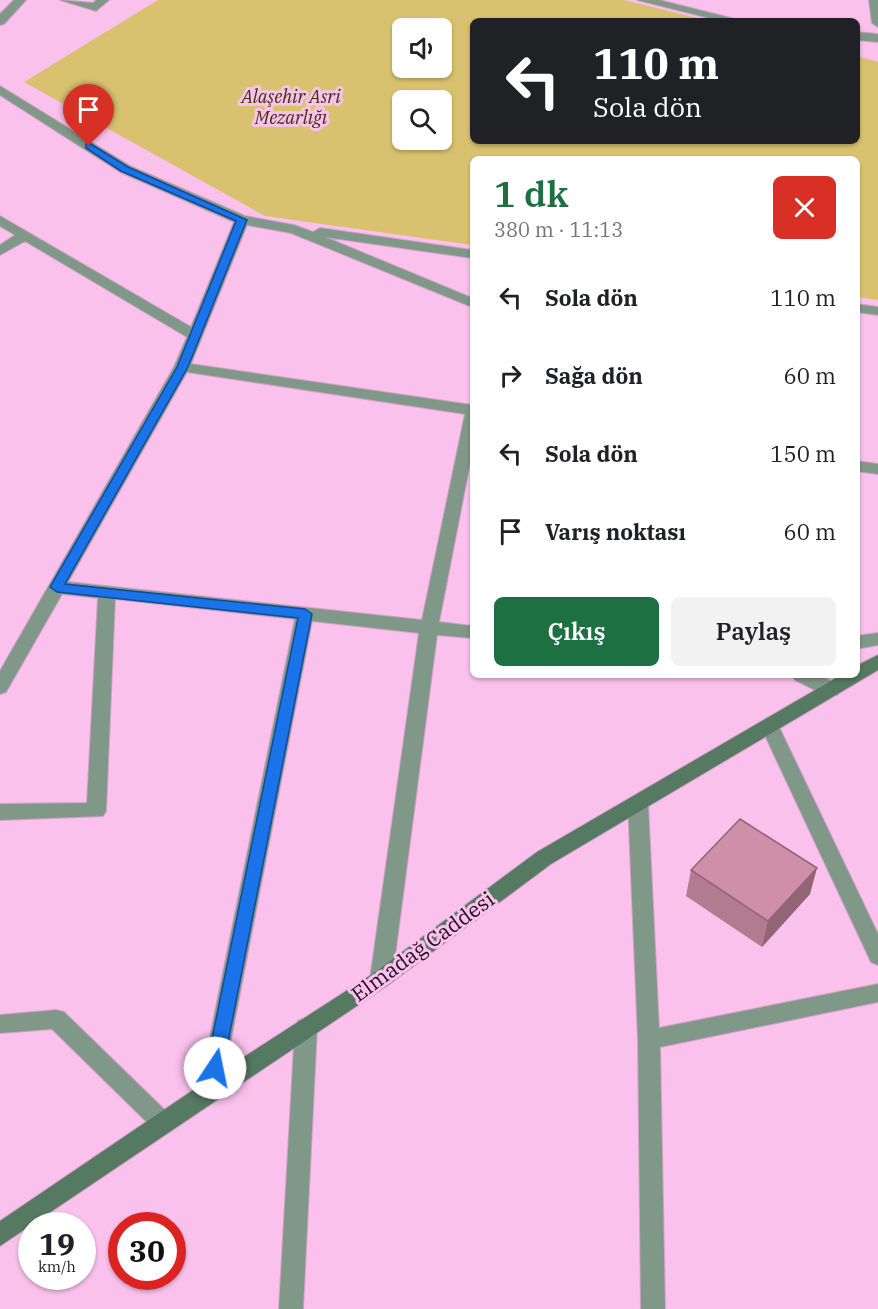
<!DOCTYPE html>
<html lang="tr">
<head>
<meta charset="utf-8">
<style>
  body { margin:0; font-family:"IBM Plex Serif",serif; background:#f2f2f2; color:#202124; height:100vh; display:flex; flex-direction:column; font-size:22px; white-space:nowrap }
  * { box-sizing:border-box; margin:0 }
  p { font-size:20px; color:#757577 }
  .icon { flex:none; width:33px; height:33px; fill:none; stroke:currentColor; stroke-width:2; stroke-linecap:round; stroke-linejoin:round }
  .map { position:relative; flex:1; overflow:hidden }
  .drawer { position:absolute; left:470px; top:156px; width:390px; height:522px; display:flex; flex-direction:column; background:#fff; border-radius:9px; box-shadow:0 2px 4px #0004 }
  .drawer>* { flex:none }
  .guide { position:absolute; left:470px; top:18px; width:390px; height:126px; border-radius:9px; box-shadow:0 2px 4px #0004; background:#202124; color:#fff; overflow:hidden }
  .buttons { position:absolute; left:392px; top:18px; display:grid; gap:12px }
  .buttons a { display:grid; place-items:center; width:60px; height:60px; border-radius:9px; background:#fff; box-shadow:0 2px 4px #0004; font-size:30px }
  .speed { position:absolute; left:18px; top:1212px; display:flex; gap:12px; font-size:30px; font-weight:700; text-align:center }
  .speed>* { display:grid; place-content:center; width:78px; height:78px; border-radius:50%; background:#fff; box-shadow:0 2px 4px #0004; line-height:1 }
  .speed small { font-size:15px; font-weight:400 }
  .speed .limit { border:9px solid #d22; background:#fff; color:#111 }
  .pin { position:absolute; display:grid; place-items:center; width:51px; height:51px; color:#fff; margin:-62px -26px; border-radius:50% 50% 50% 0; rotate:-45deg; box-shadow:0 0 6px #0007 }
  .pin .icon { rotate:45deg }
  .me { position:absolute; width:66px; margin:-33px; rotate:11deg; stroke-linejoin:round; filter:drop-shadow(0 0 4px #0008) }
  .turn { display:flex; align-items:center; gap:21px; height:126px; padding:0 24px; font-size:27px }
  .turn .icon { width:78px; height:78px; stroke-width:2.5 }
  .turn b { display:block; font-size:42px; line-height:51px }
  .round { display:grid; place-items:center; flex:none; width:63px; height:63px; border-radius:9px; background:#f2f2f2 }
  .head { display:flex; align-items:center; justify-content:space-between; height:102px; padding:0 24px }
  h1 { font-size:36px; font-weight:600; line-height:45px; color:#1c7042 }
  .primary-button { display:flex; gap:12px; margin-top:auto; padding:12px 24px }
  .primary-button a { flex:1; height:69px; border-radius:9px; background:#1c7042; color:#fff; font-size:24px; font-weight:600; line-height:69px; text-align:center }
  .primary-button a+a { background:#f2f2f2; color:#202124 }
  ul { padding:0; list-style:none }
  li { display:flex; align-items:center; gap:18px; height:78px; padding:0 24px }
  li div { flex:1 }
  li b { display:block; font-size:22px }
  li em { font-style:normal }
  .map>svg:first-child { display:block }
  .green { fill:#d9c26f; fill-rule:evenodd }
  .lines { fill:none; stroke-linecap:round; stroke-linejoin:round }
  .street-casing { stroke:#d2a1c7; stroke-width:2 }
  .secondary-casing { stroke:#d2a1c7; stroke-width:2 }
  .street { fill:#809887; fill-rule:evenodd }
  .secondary { fill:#557a61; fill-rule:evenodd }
  .wall { fill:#b27b90 }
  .shaded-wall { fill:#916476 }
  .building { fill:#cf8fa8; stroke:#916476; stroke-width:1.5 }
  .route { fill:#1a73e8; stroke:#114b97; stroke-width:1.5 }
  .labels { text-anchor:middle; stroke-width:6; stroke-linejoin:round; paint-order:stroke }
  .far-park-label { font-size:18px; font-style:italic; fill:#3d330a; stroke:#f9c1ec }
  .street-label { font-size:21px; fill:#220f1f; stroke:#f9c1ec }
</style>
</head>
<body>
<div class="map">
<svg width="878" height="1309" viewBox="0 0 878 1309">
  <rect width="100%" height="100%" fill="#f9c1ec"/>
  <path class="green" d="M 158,0 L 624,0 L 710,21 L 472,21 L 472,141 L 856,141 L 857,56 L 878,62 L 878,300 L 857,297 L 856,159 L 472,159 L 472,245 L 265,216 L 24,82 ZM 402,28 L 441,28 L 441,68 L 402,68 ZM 402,100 L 441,100 L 441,140 L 402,140 Z"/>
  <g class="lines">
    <g class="street-casing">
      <path id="street" d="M 14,0 L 26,0 L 4,24 L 0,25 L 0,14 Z
        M 60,0 L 93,3 L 96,0 L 109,0 L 96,11 Z
        M 637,0 L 659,0 L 743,21 L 721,21 Z
        M 869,0 L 878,0 L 878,27 L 872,23 Z
        M 856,32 L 878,34 L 878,42 L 856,40 Z
        M 0,86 L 130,166 L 245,216 L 294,225 L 313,232 L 320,228 L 472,250 L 472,258 L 325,237 L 472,298 L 472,307 L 291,233 L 247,225 L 191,364 L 472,405 L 472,453 L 439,622 L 472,626 L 472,638 L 437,635 L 392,979 L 388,985 L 381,988 L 374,985 L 370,979 L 419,633 L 312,621 L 221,1091 L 218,1098 L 210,1101 L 202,1098 L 199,1091 L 295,619 L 115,599 L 106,811 L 103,816 L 0,820 L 0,804 L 87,803 L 98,598 L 62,594 L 6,692 L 0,694 L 0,671 L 174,367 L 187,337 L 25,241 L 0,255 L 0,245 L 15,235 L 0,226 L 0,216 L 191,327 L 234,222 L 120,172 L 0,95 ZM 187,372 L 465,414 L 422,620 L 68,582 Z
        M 856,304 L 878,307 L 878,315 L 856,312 Z
        M 856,461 L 878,464 L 878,474 L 856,471 Z
        M 878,633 L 878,645 L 856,649 L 856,636 Z
        M 792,675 C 808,675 831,674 840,690 L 837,695 L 825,695 L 795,680 Z
        M 770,720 L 777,722 L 779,727 L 878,934 L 878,965 L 871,962 L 761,727 L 763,722 Z
        M 638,795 L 645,798 L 648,803 L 659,1028 L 878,984 L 878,1002 L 660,1047 L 665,1309 L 641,1309 L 638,1040 L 628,803 L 631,798 Z
        M 56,1010 L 64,1012 L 171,1116 L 174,1123 L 171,1130 L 163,1133 L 155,1130 L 52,1029 L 0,1033 L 0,1015 Z
        M 306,1018 L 314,1021 L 317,1028 L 303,1309 L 279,1309 L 295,1028 L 298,1021 Z"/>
    </g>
    <g class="secondary-casing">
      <path id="secondary" d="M 878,655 L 878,670 L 551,864 L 388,985 L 0,1246 L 0,1221 L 202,1084 L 374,973 L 537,852 L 841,675 L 856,675 L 856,666 Z"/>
    </g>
    <use href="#street" class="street"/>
    <use href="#secondary" class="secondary"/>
  </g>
  <path class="wall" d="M 691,870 L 810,894 L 762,947 L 686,896 Z"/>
  <path class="shaded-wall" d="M 817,868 L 810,894 L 762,947 L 768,921 Z"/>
  <path class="building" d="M 740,819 L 817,868 L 768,921 L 691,870 Z"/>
  <path class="route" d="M 89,143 L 128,167 L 247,220 L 188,367 L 65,584 L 305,609 L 312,614 L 223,1068 L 221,1073 L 215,1075 L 209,1073 L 206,1068 L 298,618 L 57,592 L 50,587 L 177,367 L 236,221 L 121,171 L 86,148 L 86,144 Z"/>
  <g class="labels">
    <g class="far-park-label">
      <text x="291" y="103">Alaşehir Asri<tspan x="291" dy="21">Mezarlığı</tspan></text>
    </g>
    <g class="street-label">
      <text transform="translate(423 947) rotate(-36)" y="7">Elmadağ Caddesi</text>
    </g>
  </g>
</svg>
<div class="buttons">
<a><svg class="icon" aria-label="sound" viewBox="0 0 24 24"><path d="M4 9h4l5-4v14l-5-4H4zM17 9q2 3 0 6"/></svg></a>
<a><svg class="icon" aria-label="search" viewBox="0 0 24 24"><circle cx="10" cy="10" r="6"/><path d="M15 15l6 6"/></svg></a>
</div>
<div class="speed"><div>19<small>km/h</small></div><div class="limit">30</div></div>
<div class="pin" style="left:89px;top:146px;background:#d93025"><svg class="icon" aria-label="arrive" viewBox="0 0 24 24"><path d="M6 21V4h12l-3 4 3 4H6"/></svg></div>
<svg class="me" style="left:215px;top:1068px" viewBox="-20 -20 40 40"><circle r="19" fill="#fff"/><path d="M0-13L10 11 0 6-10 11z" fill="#1a73e8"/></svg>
<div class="guide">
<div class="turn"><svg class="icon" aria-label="left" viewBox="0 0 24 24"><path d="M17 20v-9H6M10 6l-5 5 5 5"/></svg><div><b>110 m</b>Sola dön</div></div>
</div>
<section class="drawer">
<div class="head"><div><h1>1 dk</h1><p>380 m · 11:13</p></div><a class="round" style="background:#d93025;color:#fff"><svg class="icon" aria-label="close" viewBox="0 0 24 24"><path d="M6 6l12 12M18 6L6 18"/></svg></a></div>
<ul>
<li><svg class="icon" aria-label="left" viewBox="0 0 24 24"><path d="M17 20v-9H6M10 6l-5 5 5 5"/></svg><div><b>Sola dön</b></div><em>110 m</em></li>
<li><svg class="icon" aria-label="right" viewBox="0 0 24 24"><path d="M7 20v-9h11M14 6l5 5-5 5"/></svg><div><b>Sağa dön</b></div><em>60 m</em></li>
<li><svg class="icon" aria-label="left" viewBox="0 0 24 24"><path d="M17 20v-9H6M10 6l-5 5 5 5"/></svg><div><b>Sola dön</b></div><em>150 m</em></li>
<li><svg class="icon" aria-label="arrive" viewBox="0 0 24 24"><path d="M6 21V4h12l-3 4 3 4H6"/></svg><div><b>Varış noktası</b></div><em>60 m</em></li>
</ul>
<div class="primary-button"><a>Çıkış</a><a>Paylaş</a></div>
</section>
</div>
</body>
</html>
